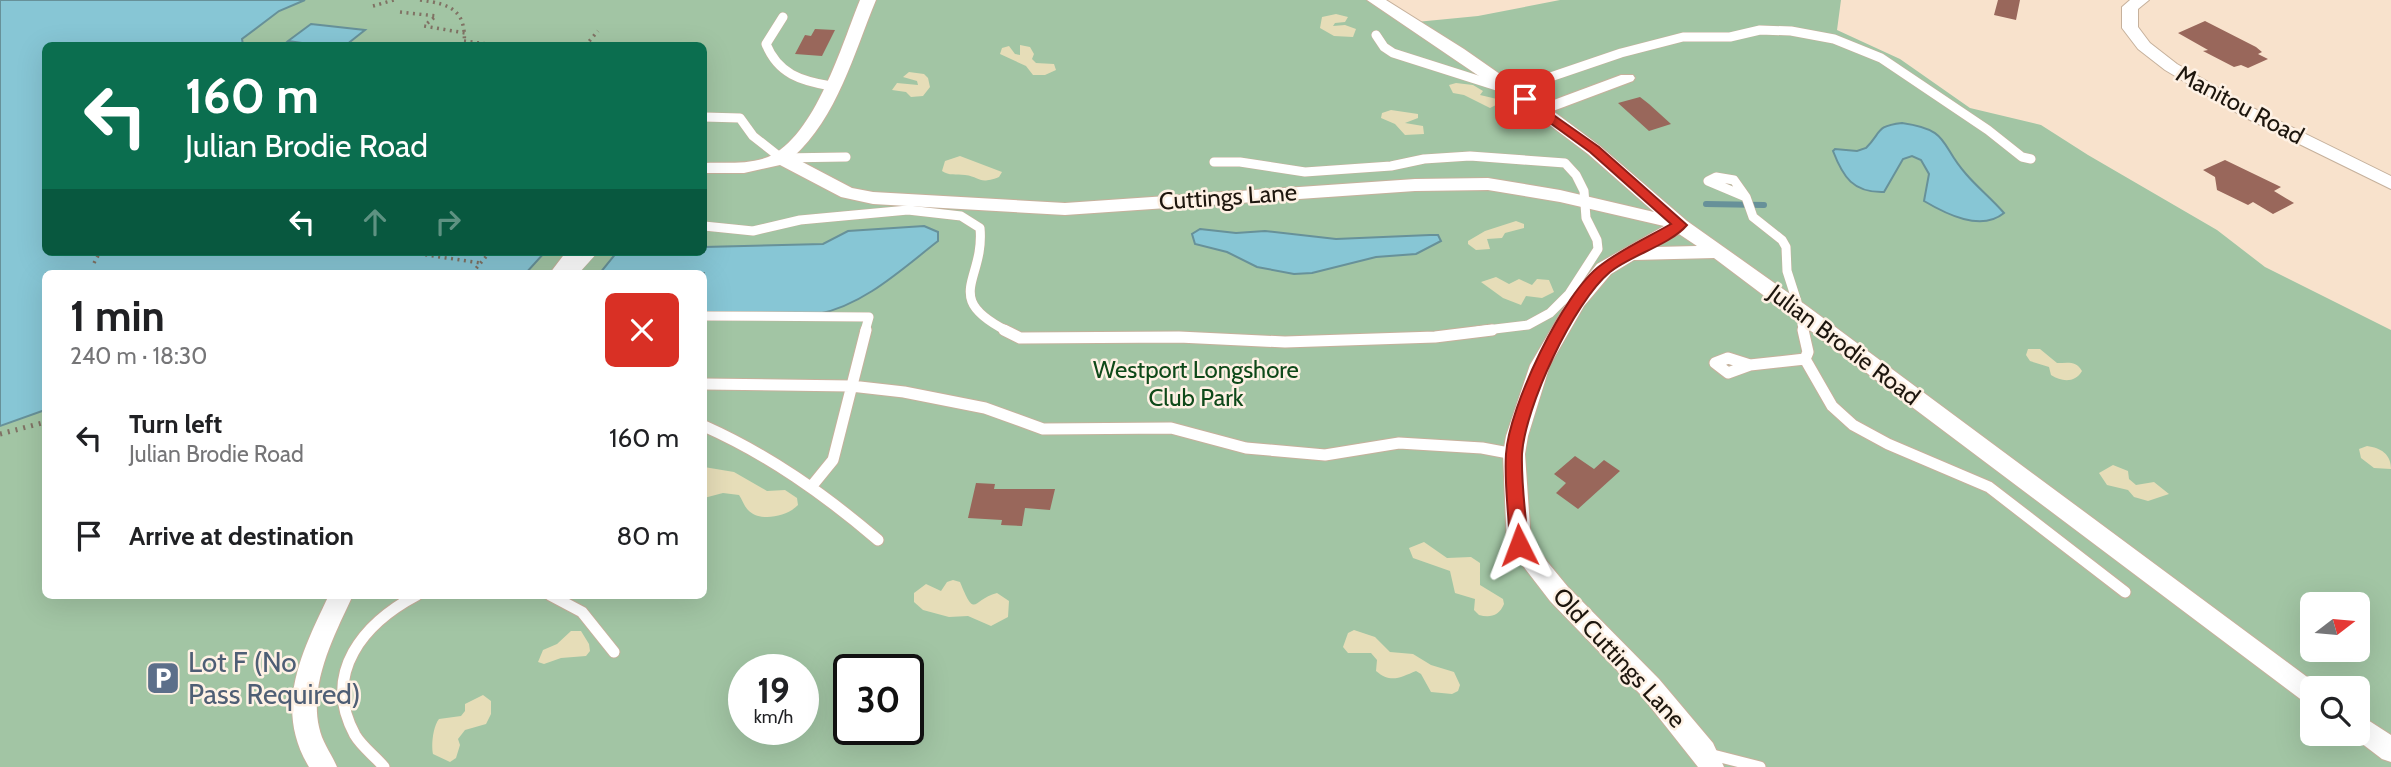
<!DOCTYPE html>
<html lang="en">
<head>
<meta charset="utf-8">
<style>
  body { margin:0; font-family:Cabin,sans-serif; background:#f2f2f2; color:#202124; height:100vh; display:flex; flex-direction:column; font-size:26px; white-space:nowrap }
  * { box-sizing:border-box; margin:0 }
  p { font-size:23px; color:#757577 }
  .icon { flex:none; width:38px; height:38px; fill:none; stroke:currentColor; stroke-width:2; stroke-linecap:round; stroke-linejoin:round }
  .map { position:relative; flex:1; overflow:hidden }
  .sheet { position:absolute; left:42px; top:270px; width:665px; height:329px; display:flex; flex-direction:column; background:#fff; border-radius:10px; box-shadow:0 7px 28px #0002 }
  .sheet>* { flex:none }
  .guide { position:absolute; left:42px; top:42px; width:665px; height:214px; border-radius:10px; box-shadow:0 7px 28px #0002; background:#0b6e4f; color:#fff; overflow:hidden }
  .needle { width:46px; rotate:74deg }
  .buttons { position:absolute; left:2300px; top:592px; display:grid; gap:14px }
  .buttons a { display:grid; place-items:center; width:70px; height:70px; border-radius:10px; background:#fff; box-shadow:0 7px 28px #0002; font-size:35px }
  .speed { position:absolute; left:728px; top:654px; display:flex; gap:14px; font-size:35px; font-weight:700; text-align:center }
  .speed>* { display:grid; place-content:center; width:91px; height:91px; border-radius:50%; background:#fff; box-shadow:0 7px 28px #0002; line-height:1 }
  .speed small { font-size:18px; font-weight:400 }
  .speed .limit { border:4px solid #111; border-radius:10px; background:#fff; color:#111 }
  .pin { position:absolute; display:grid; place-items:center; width:60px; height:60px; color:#fff; margin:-30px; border-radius:14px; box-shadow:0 4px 10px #0006 }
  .me { position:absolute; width:77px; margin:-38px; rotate:357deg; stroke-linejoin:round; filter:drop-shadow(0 0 5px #0008) }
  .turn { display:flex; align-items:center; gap:24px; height:147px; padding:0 28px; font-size:32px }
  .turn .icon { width:91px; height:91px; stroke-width:2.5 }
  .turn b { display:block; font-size:49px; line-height:60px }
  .lanes { display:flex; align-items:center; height:66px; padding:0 28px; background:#0003; justify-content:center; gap:35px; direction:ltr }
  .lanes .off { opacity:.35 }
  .round { display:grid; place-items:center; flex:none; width:74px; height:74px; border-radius:10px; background:#f2f2f2 }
  .summary { display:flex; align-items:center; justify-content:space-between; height:119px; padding:0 28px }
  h1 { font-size:42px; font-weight:800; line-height:52px }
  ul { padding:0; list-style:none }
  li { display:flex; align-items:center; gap:21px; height:98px; padding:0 28px }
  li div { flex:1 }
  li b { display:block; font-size:26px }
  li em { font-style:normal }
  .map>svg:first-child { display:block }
  .green { fill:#a2c5a4; fill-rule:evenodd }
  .sand { fill:#e6ddb8 }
  .water { fill:#87c6d5; stroke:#679199; stroke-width:2 }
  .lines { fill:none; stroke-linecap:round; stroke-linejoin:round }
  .stream { stroke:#679199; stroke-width:6 }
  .building { fill:#99675b }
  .service-far1-casing { stroke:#c6b19c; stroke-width:10 }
  .service-casing { stroke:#c6b19c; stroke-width:13 }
  .minor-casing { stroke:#c6b19c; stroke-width:2 }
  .path-far1 { stroke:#807264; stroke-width:3.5; stroke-dasharray:2 4.5; stroke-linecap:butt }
  .path { stroke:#807264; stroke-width:5; stroke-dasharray:2 6; stroke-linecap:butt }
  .service-far1 { stroke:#fff; stroke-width:9 }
  .service { stroke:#fff; stroke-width:11 }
  .minor { fill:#fff; fill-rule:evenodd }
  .route { fill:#d93025; stroke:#8d1f18; stroke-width:2 }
  .labels { text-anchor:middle; stroke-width:5; stroke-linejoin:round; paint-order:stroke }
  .street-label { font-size:24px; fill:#1d160e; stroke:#fef1e4 }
  .park-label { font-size:24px; fill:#0e4919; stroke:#fef1e4 }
  .near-service-label { font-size:28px; fill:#4e5e75; stroke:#fef1e4; text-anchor:start }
</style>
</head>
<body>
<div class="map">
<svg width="2391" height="767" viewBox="0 0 2391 767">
  <rect width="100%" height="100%" fill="#f8e2cc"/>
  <path class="green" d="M 305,0 L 1370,0 L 1406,23 L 1478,16 L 1560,0 L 1841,0 L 1837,30 L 1900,59 L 1970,108 L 2041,125 L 2088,155 L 2217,230 L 2265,267 L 2391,330 L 2391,767 L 0,767 L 0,426 L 45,410 L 46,595 L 704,595 L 704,273 L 526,273 L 545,252 L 704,252 L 704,46 L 243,45 L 242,39 L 279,11 ZM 2312,604 L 2357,604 L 2357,649 L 2312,649 ZM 744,670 L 803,670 L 803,730 L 744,730 ZM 849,670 L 908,670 L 908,730 L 849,730 ZM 2312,688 L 2357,688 L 2357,733 L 2312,733 Z"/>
  <path class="sand" d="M 1336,14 L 1348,17 L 1345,22 L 1335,23 L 1333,26 L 1345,25 L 1356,29 L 1353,37 L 1334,36 L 1320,28 L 1322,17 Z
    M 1020,45 L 1030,47 L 1034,54 L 1032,59 L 1036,63 L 1054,64 L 1056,70 L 1045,75 L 1033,75 L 1026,66 L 1000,54 L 1002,48 L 1009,46 L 1015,54 L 1020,55 Z
    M 909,72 L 924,74 L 928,78 L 930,87 L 923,96 L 911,97 L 906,92 L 892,90 L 897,83 L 918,85 L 917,81 L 903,77 Z
    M 1456,83 L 1473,85 L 1483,91 L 1480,95 L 1497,99 L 1498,104 L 1490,108 L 1464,95 L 1453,93 L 1449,85 Z
    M 1391,110 L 1418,114 L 1418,118 L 1405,123 L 1423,126 L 1424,134 L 1405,135 L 1395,124 L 1381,118 L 1382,113 Z
    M 960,156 L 1002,172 L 999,177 C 978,185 981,177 965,175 C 956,174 949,176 942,171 L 945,161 Z
    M 1516,221 L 1524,224 L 1524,228 L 1505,233 L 1502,238 L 1487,239 L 1490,249 L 1476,250 L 1468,244 L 1468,241 L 1485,231 Z
    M 1496,277 L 1509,284 L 1519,279 L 1532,285 L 1537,279 L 1549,280 L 1554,292 L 1542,298 L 1526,296 L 1521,305 L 1503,298 L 1481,282 Z
    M 2028,349 L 2040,349 L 2057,363 C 2067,363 2076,360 2082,371 C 2075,383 2062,382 2051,375 L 2049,367 L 2030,361 L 2026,355 Z
    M 2367,446 C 2381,448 2391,454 2391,469 L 2374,468 L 2361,458 L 2359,449 Z
    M 2113,465 L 2128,471 L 2129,479 L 2136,485 L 2154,482 L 2169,494 L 2148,501 L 2134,497 L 2128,490 L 2107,485 L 2099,473 Z
    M 704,467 L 734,472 L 767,491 L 785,490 L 797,498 L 798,505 C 788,516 760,523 748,510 C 744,506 742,499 739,495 L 723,493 L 704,498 Z
    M 1424,542 L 1447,558 L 1471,557 L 1480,563 L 1480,585 L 1503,599 L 1504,604 C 1499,616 1490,618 1479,615 L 1474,610 L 1475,599 L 1455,593 L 1450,571 L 1413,558 L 1409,548 Z
    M 953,580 L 960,582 C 976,621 972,599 997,593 L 1009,601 L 1008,617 L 991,626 L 968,616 L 949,617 L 923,610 L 914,602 L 914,593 L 926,584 L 941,591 L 947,582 Z
    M 1354,630 L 1375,637 L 1390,652 L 1413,654 L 1431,665 L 1454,672 L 1460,685 L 1458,691 L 1452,694 L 1431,692 L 1421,674 L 1416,671 C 1401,677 1391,684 1376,671 L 1377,660 L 1371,653 L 1348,653 L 1343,647 L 1348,633 Z
    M 571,631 L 581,631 L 589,644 L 590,651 L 586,656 L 561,658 L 544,664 L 538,662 L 543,650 L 557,644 Z
    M 483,695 L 491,701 L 491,714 L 486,724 L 465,730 L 458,739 L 460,745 L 456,758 L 450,762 L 433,754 C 431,746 433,726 439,719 L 461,716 L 465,711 L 465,704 Z"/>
  <path class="water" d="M 0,0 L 305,0 L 279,11 L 242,39 L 243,45 L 46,46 L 46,252 L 545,252 L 526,273 L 46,273 L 45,410 L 0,426 Z
    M 311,24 L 365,30 L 346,45 L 316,45 L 288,41 Z
    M 1902,123 C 1951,130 1939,144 1966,174 C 1978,188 1992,199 2004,213 C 1981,232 1946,214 1924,201 L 1929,174 L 1921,160 L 1912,156 L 1903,159 L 1884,192 C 1853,193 1843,177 1833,151 L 1835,149 L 1857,151 L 1866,148 C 1882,132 1875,126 1902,123 Z
    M 924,226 L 938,232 L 938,241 C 902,269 864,305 818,314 L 704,313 L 704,273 L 600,273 L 617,252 L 704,252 L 704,247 L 823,244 L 848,231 Z
    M 1200,229 L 1236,233 L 1265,231 L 1336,239 L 1430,235 L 1438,235 L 1441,241 L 1416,254 L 1376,257 L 1312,273 L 1294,274 L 1257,267 L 1227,252 L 1195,244 L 1192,234 Z"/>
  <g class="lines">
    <path class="stream" d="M 1706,204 L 1764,205"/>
  </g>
  <path class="building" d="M 1998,0 L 2020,0 L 2016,20 L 1994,15 Z
    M 2205,21 L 2256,47 L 2262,52 L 2258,54 L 2268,59 L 2248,68 L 2241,65 L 2234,67 L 2203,51 L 2208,50 L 2178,33 Z
    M 815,29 L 835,30 L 822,56 L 795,54 L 805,35 L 811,36 Z
    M 1640,97 L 1649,104 L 1671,124 L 1649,131 L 1618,103 Z
    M 2225,160 L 2281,187 L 2274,191 L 2294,203 L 2273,214 L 2253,202 L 2248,205 L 2217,190 L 2215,177 L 2203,170 Z
    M 1575,456 L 1594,469 L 1604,460 L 1620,471 L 1578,509 L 1556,493 L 1566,483 L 1554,474 Z
    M 976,483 L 995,484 L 994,489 L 1055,489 L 1050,510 L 1025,508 L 1022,526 L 1001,525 L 1002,520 L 968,518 Z"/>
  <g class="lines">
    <g class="service-far1-casing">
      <path id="service-far1" d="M 783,17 L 766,44 C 778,74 801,81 831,86
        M 1376,35 L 1384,47 L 1393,53 L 1503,88 L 1518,88 L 1621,53 L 1683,37 L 1730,37 L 1760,30 L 1791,31 L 1834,39 L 1881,58 L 1988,130 L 2022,157 L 2031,159
        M 704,117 L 740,118 L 753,136 L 781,158 L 846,157
        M 1214,162 L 1240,162 L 1305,172 L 1391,166 L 1424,159 L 1470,156 L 1565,163 L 1576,175 L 1584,191 L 1586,218 L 1597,240 L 1598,249 L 1569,294 L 1550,313 L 1528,325 L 1478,331
        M 1716,177 L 1734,180 L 1746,197 L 1708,181 Z
        M 1746,197 L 1753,217 L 1782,240 L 1786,247 L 1787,271 L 1797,302
        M 704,226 L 753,231 L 800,220 L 908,210 L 961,216 L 980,228 C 985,281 941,297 1007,331
        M 573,273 L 592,252
        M 704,316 L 869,317 L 865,331
        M 1802,324 L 1804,331"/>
    </g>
    <g class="service-casing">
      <path id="service" d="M 1004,330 L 1020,338 L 1179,337 L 1285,342 L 1435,337 L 1492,330
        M 1803,330 L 1808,352 L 1805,359
        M 1728,358 L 1750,365 L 1728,373 L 1715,363 Z
        M 1750,365 L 1805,359 L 1832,406 L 1853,425 L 1888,444 L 1989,487 L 2125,592
        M 704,384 L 851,386 L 904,392 L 985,408 L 1043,429 L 1171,428 L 1246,448 L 1325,455 L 1399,443 L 1482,448 L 1514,454
        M 704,426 C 769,455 824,494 878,540
        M 811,487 L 833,460 L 866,330
        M 550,595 L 582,612 L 614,652
        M 1705,753 L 1760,767
        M 384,767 C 375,756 362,747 355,735 C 321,673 364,623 417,595"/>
    </g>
    <g class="minor-casing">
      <path id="minor" d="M 860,0 L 876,0 C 854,53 837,118 793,157 L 852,188 L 873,192 L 1065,203 L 1415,179 L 1488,178 L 1560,190 L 1654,212 L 1588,154 L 1535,114 L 1367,0 L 1386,0 L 1464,49 L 1543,104 L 1621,75 L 1633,75 L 1635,78 L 1633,81 L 1553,111 L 1600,146 L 1687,221 L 1807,306 L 2322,688 L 2312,688 L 2312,704 L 2303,701 L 1714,258 L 1634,260 L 1611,274 L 1584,306 L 1550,365 L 1528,436 L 1525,454 L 1531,542 L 1568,587 L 1659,679 L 1713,743 L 1724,767 L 1698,767 L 1641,695 L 1550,601 L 1507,545 L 1503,454 L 1506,436 L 1530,365 L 1570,297 L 1597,264 L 1664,226 L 1560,202 L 1488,190 L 1415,191 L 1065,215 L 873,204 L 841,197 L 780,165 L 744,173 L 704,173 L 704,163 C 724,162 748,165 768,157 C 815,137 842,44 860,0 ZM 1679,234 L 1697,246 L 1656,247 Z
        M 2130,0 L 2149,0 L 2138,9 L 2138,27 L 2150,43 L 2177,64 L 2255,109 L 2391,176 L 2391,189 L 2242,116 L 2165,70 L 2138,49 L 2122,28 L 2122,7 Z
        M 566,252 L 586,252 L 570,273 L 550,273 Z
        M 329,595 L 353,595 C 335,634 309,682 319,727 C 322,742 331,753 337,767 L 309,767 C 273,707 302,652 329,595 Z
        M 2357,713 L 2391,735 L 2391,762 L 2382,759 L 2348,733 L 2357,733 Z"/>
    </g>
    <path class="path-far1" d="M 420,0 C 452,4 467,11 464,46
      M 373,6 L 394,0
      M 400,12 L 436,16 L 424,26 L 465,33
      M 464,41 L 504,46
      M 585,46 L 598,31
      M 406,252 L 481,263
      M 94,263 L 100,252
      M 472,273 L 490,252"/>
    <path class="path" d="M 0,434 L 46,422"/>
    <use href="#service-far1" class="service-far1"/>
    <use href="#service" class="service"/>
    <use href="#minor" class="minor"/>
  </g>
  <path class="route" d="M 1525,95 L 1599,147 L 1687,225 C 1670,245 1631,255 1610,272 C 1573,303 1525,407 1522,454 C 1521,484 1526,515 1528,545 L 1526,550 L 1519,552 L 1513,550 L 1510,545 C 1509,515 1504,483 1506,454 C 1509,407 1563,292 1601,265 C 1622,249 1648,237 1671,224 L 1590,152 L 1520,101 L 1520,96 Z"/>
  <defs>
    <g id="parking-square" transform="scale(1.75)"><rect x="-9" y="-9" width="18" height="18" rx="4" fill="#5c6f8a" stroke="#fef1e4"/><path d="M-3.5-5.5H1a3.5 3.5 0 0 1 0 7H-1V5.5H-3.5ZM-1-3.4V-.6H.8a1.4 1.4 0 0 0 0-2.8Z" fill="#fff"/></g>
  </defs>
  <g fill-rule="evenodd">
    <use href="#parking-square" x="163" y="678"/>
  </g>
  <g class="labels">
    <g class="street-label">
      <text transform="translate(2240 105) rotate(28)" y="8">Manitou Road</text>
      <text transform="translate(1228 197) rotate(-4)" y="8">Cuttings Lane</text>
      <text transform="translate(1844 345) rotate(37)" y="8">Julian Brodie Road</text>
      <text transform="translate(1619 658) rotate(47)" y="8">Old Cuttings Lane</text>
    </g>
    <g class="park-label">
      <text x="1196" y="378">Westport Longshore<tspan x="1196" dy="28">Club Park</tspan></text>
    </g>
    <g class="near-service-label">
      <text x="188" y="672">Lot F (No<tspan x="188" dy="32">Pass Required)</tspan></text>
    </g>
  </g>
</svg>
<div class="buttons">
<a><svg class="needle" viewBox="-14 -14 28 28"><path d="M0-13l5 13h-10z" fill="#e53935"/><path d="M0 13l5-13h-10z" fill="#757577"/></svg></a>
<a><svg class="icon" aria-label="search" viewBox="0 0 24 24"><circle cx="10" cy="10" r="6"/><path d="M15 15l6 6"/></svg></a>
</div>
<div class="speed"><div>19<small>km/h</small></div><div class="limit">30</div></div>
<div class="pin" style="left:1525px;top:99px;background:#d93025"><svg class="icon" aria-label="arrive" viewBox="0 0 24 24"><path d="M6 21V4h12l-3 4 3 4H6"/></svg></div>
<svg class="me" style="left:1519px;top:545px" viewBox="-20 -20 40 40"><path d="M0-17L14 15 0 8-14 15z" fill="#d93025" stroke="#fff" stroke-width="4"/></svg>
<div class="guide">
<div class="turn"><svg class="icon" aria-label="left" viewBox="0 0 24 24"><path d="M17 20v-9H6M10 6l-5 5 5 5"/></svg><div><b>160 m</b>Julian Brodie Road</div></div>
<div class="lanes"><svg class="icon" aria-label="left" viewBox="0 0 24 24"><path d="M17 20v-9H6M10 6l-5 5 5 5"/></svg><svg class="icon off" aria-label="ahead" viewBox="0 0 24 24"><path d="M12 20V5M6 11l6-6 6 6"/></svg><svg class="icon off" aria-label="right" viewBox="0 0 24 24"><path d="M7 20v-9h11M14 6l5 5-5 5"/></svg></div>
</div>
<section class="sheet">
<div class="summary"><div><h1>1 min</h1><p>240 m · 18:30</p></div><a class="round" style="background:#d93025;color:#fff"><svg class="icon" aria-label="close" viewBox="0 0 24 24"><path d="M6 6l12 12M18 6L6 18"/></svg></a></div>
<ul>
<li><svg class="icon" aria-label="left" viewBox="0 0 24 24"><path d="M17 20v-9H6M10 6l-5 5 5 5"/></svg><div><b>Turn left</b><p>Julian Brodie Road</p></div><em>160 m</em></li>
<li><svg class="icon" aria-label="arrive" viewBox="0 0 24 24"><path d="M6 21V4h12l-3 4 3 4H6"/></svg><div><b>Arrive at destination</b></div><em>80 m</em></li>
</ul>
</section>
</div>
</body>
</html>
